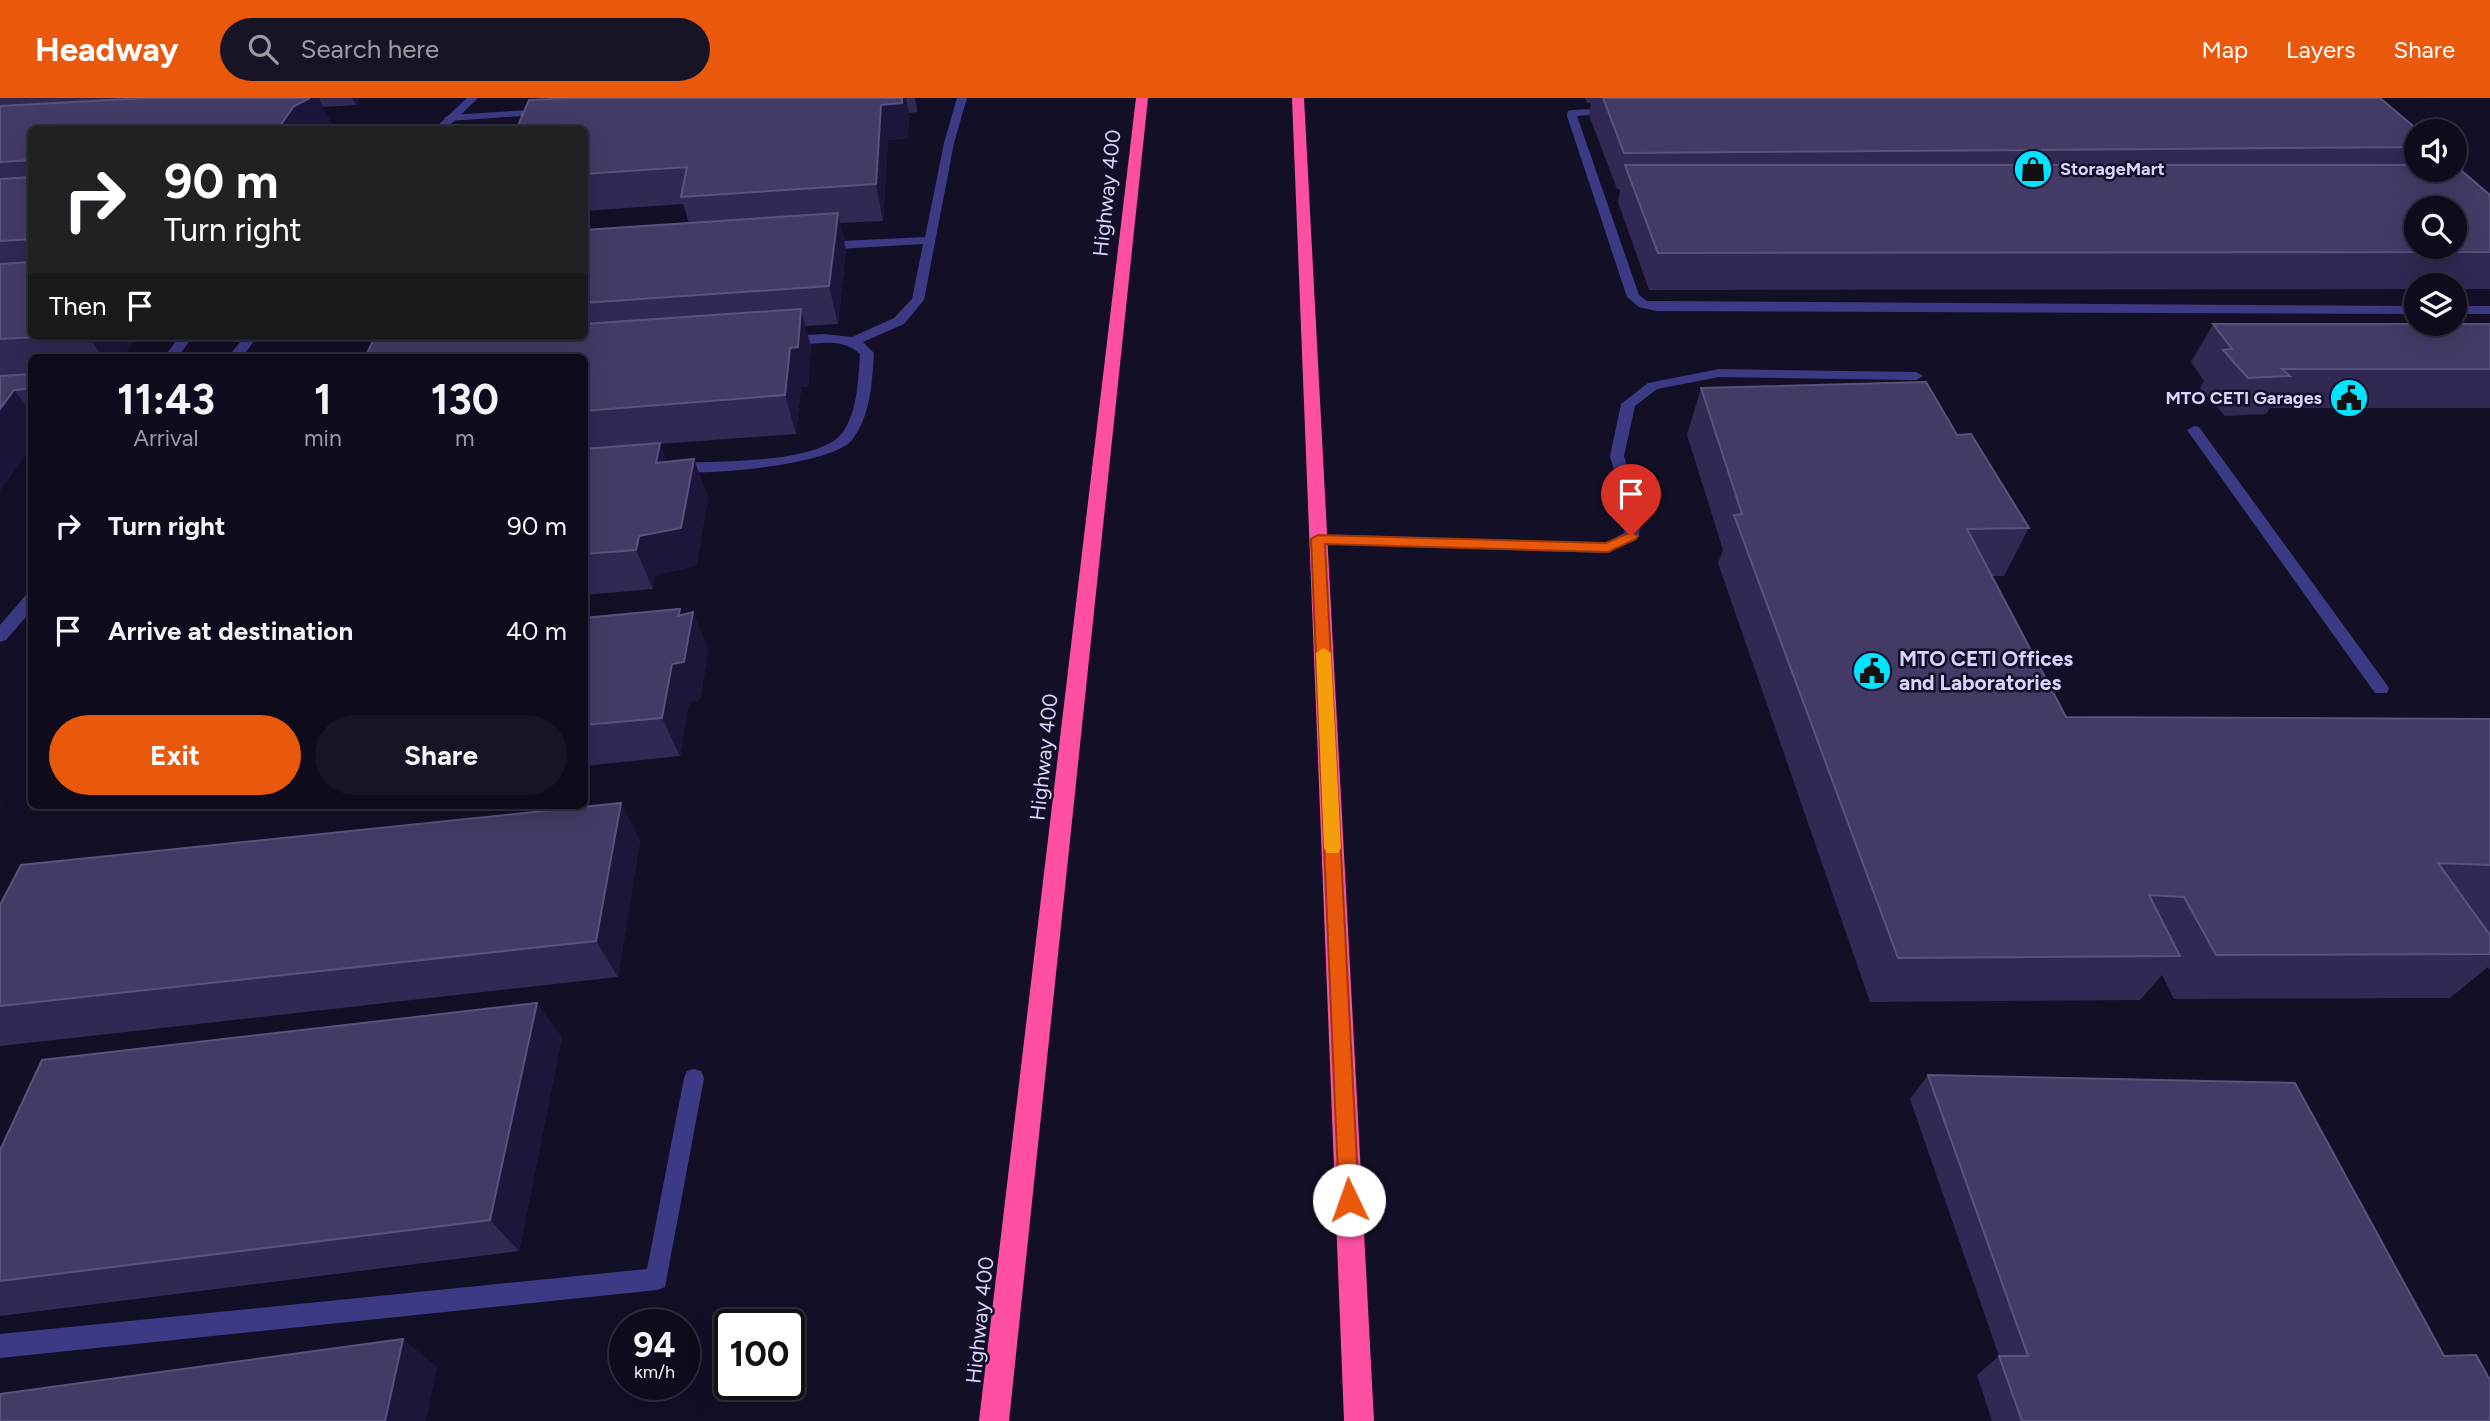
<!DOCTYPE html>
<html lang="en">
<head>
<meta charset="utf-8">
<style>
  body { margin:0; font-family:Figtree,sans-serif; background:#171425; color:#f1f3f6; height:100vh; display:flex; flex-direction:column; font-size:26px; white-space:nowrap }
  * { box-sizing:border-box; margin:0 }
  p { font-size:23px; color:#9b9ba3 }
  .icon { flex:none; width:38px; height:38px; fill:none; stroke:currentColor; stroke-width:2; stroke-linecap:round; stroke-linejoin:round }
  .map { position:relative; flex:1; overflow:hidden }
  .details { position:absolute; left:28px; top:256px; width:560px; height:455px; display:flex; flex-direction:column; background:#0e0b1c; border-radius:10px; box-shadow:0 7px 28px #0002,0 0 0 2px #2e2b3b }
  .details>* { flex:none }
  .guide { position:absolute; left:28px; top:28px; width:560px; height:214px; border-radius:10px; box-shadow:0 7px 28px #0002,0 0 0 2px #2e2b3b; background:#202124; color:#fff; overflow:hidden }
  .controls { position:absolute; left:2404px; top:21px; display:grid; gap:14px }
  .controls a { display:grid; place-items:center; width:63px; height:63px; border-radius:50%; background:#0e0b1c; box-shadow:0 7px 28px #0002,0 0 0 2px #2e2b3b; font-size:35px }
  .speed { position:absolute; left:609px; top:1211px; display:flex; gap:14px; font-size:35px; font-weight:700; text-align:center }
  .speed>* { display:grid; place-content:center; width:91px; height:91px; border-radius:50%; background:#0e0b1c; box-shadow:0 7px 28px #0002,0 0 0 2px #2e2b3b; line-height:1 }
  .speed small { font-size:18px; font-weight:400 }
  .speed .limit { border:4px solid #111; border-radius:10px; background:#fff; color:#111 }
  .pin { position:absolute; display:grid; place-items:center; width:60px; height:60px; color:#fff; margin:-72px -30px; border-radius:50% 50% 50% 0; rotate:-45deg; box-shadow:0 0 7px #0007 }
  .pin .icon { rotate:45deg }
  .me { position:absolute; width:77px; margin:-38px; rotate:357deg; stroke-linejoin:round; filter:drop-shadow(0 0 5px #0008) }
  .turn { display:flex; align-items:center; gap:24px; height:147px; padding:0 21px; font-size:32px }
  .turn .icon { width:91px; height:91px; stroke-width:2.5 }
  .turn b { display:block; font-size:49px; line-height:60px }
  .then { display:flex; align-items:center; height:66px; padding:0 21px; background:#0003; gap:14px; font-size:26px }
  .eta { display:flex; justify-content:space-evenly; align-items:center; height:119px; text-align:center }
  .eta b { font-size:42px; font-weight:700; line-height:49px }
  .cta { display:flex; gap:14px; margin-top:auto; padding:14px 21px }
  .cta a { flex:1; height:80px; border-radius:42px; background:#ea580c; color:#fff; font-size:28px; font-weight:700; line-height:80px; text-align:center }
  .cta a+a { background:#171425; color:#f1f3f6 }
  ul { padding:0; list-style:none }
  li { display:flex; align-items:center; gap:21px; height:105px; padding:0 21px }
  li div { flex:1 }
  li b { display:block; font-size:26px }
  li em { font-style:normal }
  header { display:flex; align-items:center; gap:42px; box-sizing:border-box; height:98px; padding:0 35px; background:#ea580c; color:#fff }
  header strong { font-size:33px }
  nav { display:flex; gap:38px; margin-inline-start:auto; font-size:24px }
  .search { width:490px; height:63px; background:#171425; display:flex; align-items:center; gap:18px; box-sizing:border-box; padding:0 24px; border-radius:38px; color:#9b9ba3; font-size:26px }
  .map>svg:first-child { display:block }
  .lines { fill:none; stroke-linecap:round; stroke-linejoin:round }
  .service { fill:#3d3a85; fill-rule:evenodd }
  .tertiary { fill:#3d3a85; fill-rule:evenodd }
  .motorway { fill:#ff4fa3; fill-rule:evenodd }
  .wall { fill:#312854 }
  .shaded-wall { fill:#1d163a }
  .building { fill:#433a66; stroke:#5a527e; stroke-width:2; fill-rule:evenodd }
  .route { fill:#ea580c; stroke:#983908; stroke-width:2 }
  .slow { fill:#f59e0b }
  .labels { text-anchor:middle; stroke-width:5; stroke-linejoin:round; paint-order:stroke }
  .far-poi-label { font-size:18px; font-weight:bold; fill:#d9d4ff; stroke:#130f26; text-anchor:start }
  .street-label { font-size:21px; fill:#d9d4ff; stroke:#130f26 }
  .poi-label { font-size:21px; font-weight:bold; fill:#d9d4ff; stroke:#130f26; text-anchor:start }
</style>
</head>
<body>
<header>
<strong>Headway</strong>
<div class="search"><svg class="icon" aria-label="search" viewBox="0 0 24 24"><circle cx="10" cy="10" r="6"/><path d="M15 15l6 6"/></svg>Search here</div>
<nav><a>Map</a><a>Layers</a><a>Share</a></nav>
</header>
<div class="map">
<svg width="2490" height="1323" viewBox="0 0 2490 1323">
  <rect width="100%" height="100%" fill="#130f26"/>
  <g class="lines">
    <path class="service" d="M 957,0 L 967,0 L 954,45 L 924,202 L 904,226 L 863,244 L 874,255 C 872,284 871,319 851,343 C 829,367 699,380 667,372 L 665,369 L 672,365 C 710,363 820,367 843,334 C 858,312 858,282 860,256 C 835,232 798,256 780,242 L 787,238 L 824,236 L 852,239 L 894,220 L 912,201 L 923,146 L 821,152 L 815,148 L 821,144 L 925,139 L 944,45 Z
      M 1613,10 L 1617,11 L 1617,15 L 1577,18 L 1639,197 L 1647,203 L 2417,208 L 2417,216 L 1656,213 L 1639,209 L 1627,199 L 1567,18 L 1568,13 L 1572,12 Z
      M 546,11 L 551,14 L 550,16 L 449,23 L 444,20 L 449,17 Z
      M 2455,208 L 2490,208 L 2490,216 L 2455,216 Z
      M 180,238 L 193,238 L 178,259 L 164,259 Z
      M 1719,271 L 1916,274 L 1923,278 L 1916,282 L 1719,279 L 1657,291 L 1635,308 L 1624,358 L 1641,417 L 1639,438 L 1608,455 L 1318,446 L 1310,441 L 1318,436 L 1606,445 L 1624,435 L 1627,417 L 1610,358 L 1621,306 L 1648,285 Z
      M 2194,328 L 2199,329 L 2387,587 L 2389,591 L 2387,595 L 2375,595 L 2187,332 Z
      M 694,971 L 701,973 L 704,980 L 665,1189 L 657,1192 L 0,1260 L 0,1236 L 647,1171 L 684,980 L 687,973 Z"/>
    <path class="tertiary" d="M 467,0 L 478,0 L 445,32 L 433,32 Z
      M 245,238 L 258,238 L 242,259 L 228,259 Z
      M 32,496 L 32,512 L 6,542 L 0,544 L 0,527 L 26,497 Z"/>
    <path class="motorway" d="M 1136,0 L 1148,0 L 1009,1323 L 979,1323 Z
      M 1292,0 L 1304,0 L 1374,1323 L 1344,1323 Z"/>
  </g>
  <path class="wall" d="M 0,0 L 360,0 L 356,7 L 323,9 L 332,27 L 330,32 L 32,32 L 32,238 L 148,238 L 146,241 L 135,241 L 123,259 L 32,259 L 32,348 L 0,392 Z
    M 570,0 L 915,0 L 917,9 L 917,14 L 909,15 L 908,40 L 888,42 L 883,123 L 840,125 L 846,152 L 838,226 L 805,228 L 811,249 L 808,288 L 801,289 L 796,336 L 660,346 L 667,364 L 694,361 L 708,400 L 696,468 L 655,477 L 653,491 L 584,497 L 584,259 L 365,259 L 584,238 L 584,132 L 689,125 L 683,106 L 584,113 L 584,32 Z
    M 1585,0 L 2380,0 L 2417,33 L 2417,72 L 2490,97 L 2490,191 L 2455,191 L 2455,187 L 2417,187 L 2417,191 L 1649,192 L 1618,104 L 1620,91 L 1617,91 L 1589,17 L 1591,5 L 1587,5 Z
    M 2213,226 L 2490,226 L 2490,310 L 2270,310 L 2266,316 L 2225,318 L 2200,290 L 2204,283 L 2191,264 Z
    M 1701,290 L 1957,337 L 2029,430 L 2004,478 L 1992,478 L 2066,619 L 2490,621 L 2490,872 L 2488,869 L 2450,900 L 2174,901 L 2162,877 L 2140,902 L 1870,904 L 1718,465 L 1723,452 L 1687,337 Z
    M 693,514 L 708,553 L 700,602 L 689,604 L 680,658 L 584,668 L 584,520 L 682,517 Z
    M 118,707 L 184,707 L 123,713 Z
    M 640,742 L 618,879 L 0,948 L 0,908 Z
    M 562,939 L 519,1153 L 0,1218 L 0,1052 Z
    M 1928,977 L 2444,1258 L 2490,1323 L 1992,1323 L 1977,1277 L 1999,1258 L 1910,1001 Z"/>
  <path class="shaded-wall" d="M 310,0 L 319,0 L 332,27 L 330,32 L 277,32 L 294,8 Z
    M 352,0 L 360,0 L 356,7 Z
    M 902,0 L 906,0 L 909,15 L 908,40 L 888,42 L 883,123 L 876,86 L 881,7 Z
    M 838,115 L 846,152 L 838,226 L 829,188 Z
    M 801,211 L 811,249 L 808,288 L 801,289 L 796,336 L 785,297 L 790,250 Z
    M 88,238 L 133,238 L 135,241 L 123,259 L 103,259 Z
    M 32,284 L 32,299 L 26,291 Z
    M 14,292 L 32,314 L 32,348 L 0,392 L 0,311 Z
    M 660,345 L 674,384 L 656,365 Z
    M 694,361 L 708,400 L 696,468 L 655,477 L 653,491 L 636,452 L 639,438 Z
    M 680,511 L 689,534 L 693,514 L 708,553 L 700,602 L 689,604 L 680,658 L 662,620 Z
    M 621,705 L 640,742 L 618,879 L 596,843 Z
    M 537,905 L 562,939 L 519,1153 L 490,1122 Z
    M 403,1241 L 437,1269 L 426,1323 L 385,1323 Z"/>
  <path class="building" d="M 146,0 L 310,0 L 294,8 L 277,32 L 32,32 L 32,62 L 0,64 L 0,8 Z
    M 570,0 L 902,0 L 902,5 L 881,7 L 876,86 L 681,99 L 687,69 L 584,76 L 584,32 L 516,32 L 529,2 Z
    M 1603,0 L 2380,0 L 2419,33 L 2417,33 L 2417,49 L 1624,55 Z
    M 1625,67 L 2417,67 L 2417,72 L 2455,72 L 2455,67 L 2490,97 L 2490,154 L 1658,155 ZM 2417,110 L 2455,110 L 2455,149 L 2417,149 Z
    M 32,79 L 32,141 L 0,143 L 0,81 Z
    M 838,115 L 829,188 L 584,205 L 584,132 Z
    M 32,164 L 32,238 L 53,238 L 0,241 L 0,166 Z
    M 801,211 L 798,249 L 790,250 L 785,297 L 584,313 L 584,259 L 353,259 L 365,259 L 374,241 L 417,238 L 584,238 L 584,226 Z
    M 2213,226 L 2490,226 L 2490,271 L 2282,271 L 2290,278 L 2248,280 L 2223,252 L 2232,251 Z
    M 32,276 L 32,284 L 26,291 L 14,292 L 0,311 L 0,278 Z
    M 1926,284 L 1957,337 L 1971,336 L 2029,430 L 1967,431 L 2066,619 L 2490,621 L 2490,767 L 2438,765 L 2490,837 L 2490,856 L 2216,857 L 2184,799 L 2149,797 L 2180,858 L 1898,860 L 1734,417 L 1742,416 L 1701,290 Z
    M 660,345 L 656,365 L 694,361 L 681,430 L 639,438 L 636,452 L 584,456 L 584,351 Z
    M 680,511 L 678,518 L 693,514 L 684,564 L 672,566 L 662,620 L 584,627 L 584,520 Z
    M 621,705 L 596,843 L 0,908 L 0,807 L 21,767 Z
    M 537,905 L 490,1122 L 0,1183 L 0,1052 L 42,962 Z
    M 1928,977 L 2295,985 L 2444,1258 L 2476,1257 L 2490,1282 L 2490,1323 L 2022,1323 L 1999,1258 L 2028,1258 Z
    M 403,1241 L 385,1323 L 0,1323 L 0,1296 Z"/>
  <path class="route" d="M 1631,434 L 1638,438 L 1636,441 L 1608,454 L 1325,446 L 1359,1102 L 1356,1109 L 1349,1112 L 1342,1109 L 1339,1102 L 1311,441 L 1318,437 L 1606,445 Z"/>
  <path class="slow" d="M 1324,550 L 1331,555 L 1341,750 L 1338,755 L 1327,755 L 1324,750 L 1316,555 Z"/>
  <defs>
    <g id="shop-disc" transform="scale(2.0125)"><circle r="9.5" fill="#00e5ff" stroke="#130f26"/><path d="M-5-2.5h2.3a2.7 3.5 0 0 1 5.4 0H5L5.5 6h-11ZM-1.5-2.5h3a1.5 2.3 0 0 0-3 0Z" fill="#111"/></g>
    <g id="civic-disc" transform="scale(2.0125)"><circle r="9.5" fill="#00e5ff" stroke="#130f26"/><path d="M-.6-6.5H3V-4.5H.6V-3L4-1V1h2V6H-6V1h2V-1L-.6-3ZM-1.2 2.5V6h2.4V2.5Z" fill="#111"/></g>
  </defs>
  <g fill-rule="evenodd">
    <use href="#shop-disc" x="2033" y="71"/>
    <use href="#civic-disc" x="2349" y="300"/>
    <use href="#civic-disc" x="1872" y="573"/>
  </g>
  <g class="labels">
    <g class="far-poi-label">
      <text x="2060" y="77">StorageMart</text>
      <text x="2322" y="306" text-anchor="end">MTO CETI Garages</text>
    </g>
    <g class="street-label">
      <text transform="translate(1107 95) rotate(-84)" y="7">Highway 400</text>
      <text transform="translate(1044 659) rotate(-84)" y="7">Highway 400</text>
      <text transform="translate(980 1222) rotate(-84)" y="7">Highway 400</text>
    </g>
    <g class="poi-label">
      <text x="1899" y="568">MTO CETI Offices<tspan x="1899" dy="24">and Laboratories</tspan></text>
    </g>
  </g>
</svg>
<div class="controls">
<a><svg class="icon" aria-label="sound" viewBox="0 0 24 24"><path d="M4 9h4l5-4v14l-5-4H4zM17 9q2 3 0 6"/></svg></a>
<a><svg class="icon" aria-label="search" viewBox="0 0 24 24"><circle cx="10" cy="10" r="6"/><path d="M15 15l6 6"/></svg></a>
<a><svg class="icon" aria-label="layers" viewBox="0 0 24 24"><path d="M12 4l9 5-9 5-9-5zM3 14l9 5 9-5"/></svg></a>
</div>
<div class="speed"><div>94<small>km/h</small></div><div class="limit">100</div></div>
<div class="pin" style="left:1631px;top:438px;background:#d93025"><svg class="icon" aria-label="arrive" viewBox="0 0 24 24"><path d="M6 21V4h12l-3 4 3 4H6"/></svg></div>
<svg class="me" style="left:1349px;top:1102px" viewBox="-20 -20 40 40"><circle r="19" fill="#fff"/><path d="M0-13L10 11 0 6-10 11z" fill="#ea580c"/></svg>
<div class="guide">
<div class="turn"><svg class="icon" aria-label="right" viewBox="0 0 24 24"><path d="M7 20v-9h11M14 6l5 5-5 5"/></svg><div><b>90 m</b>Turn right</div></div>
<div class="then">Then<svg class="icon" aria-label="arrive" viewBox="0 0 24 24"><path d="M6 21V4h12l-3 4 3 4H6"/></svg></div>
</div>
<section class="details">
<div class="eta">
<div><b>11:43</b><p>Arrival</p></div>
<div><b>1</b><p>min</p></div>
<div><b>130</b><p>m</p></div>
</div>
<ul>
<li><svg class="icon" aria-label="right" viewBox="0 0 24 24"><path d="M7 20v-9h11M14 6l5 5-5 5"/></svg><div><b>Turn right</b></div><em>90 m</em></li>
<li><svg class="icon" aria-label="arrive" viewBox="0 0 24 24"><path d="M6 21V4h12l-3 4 3 4H6"/></svg><div><b>Arrive at destination</b></div><em>40 m</em></li>
</ul>
<div class="cta"><a>Exit</a><a>Share</a></div>
</section>
</div>
</body>
</html>
